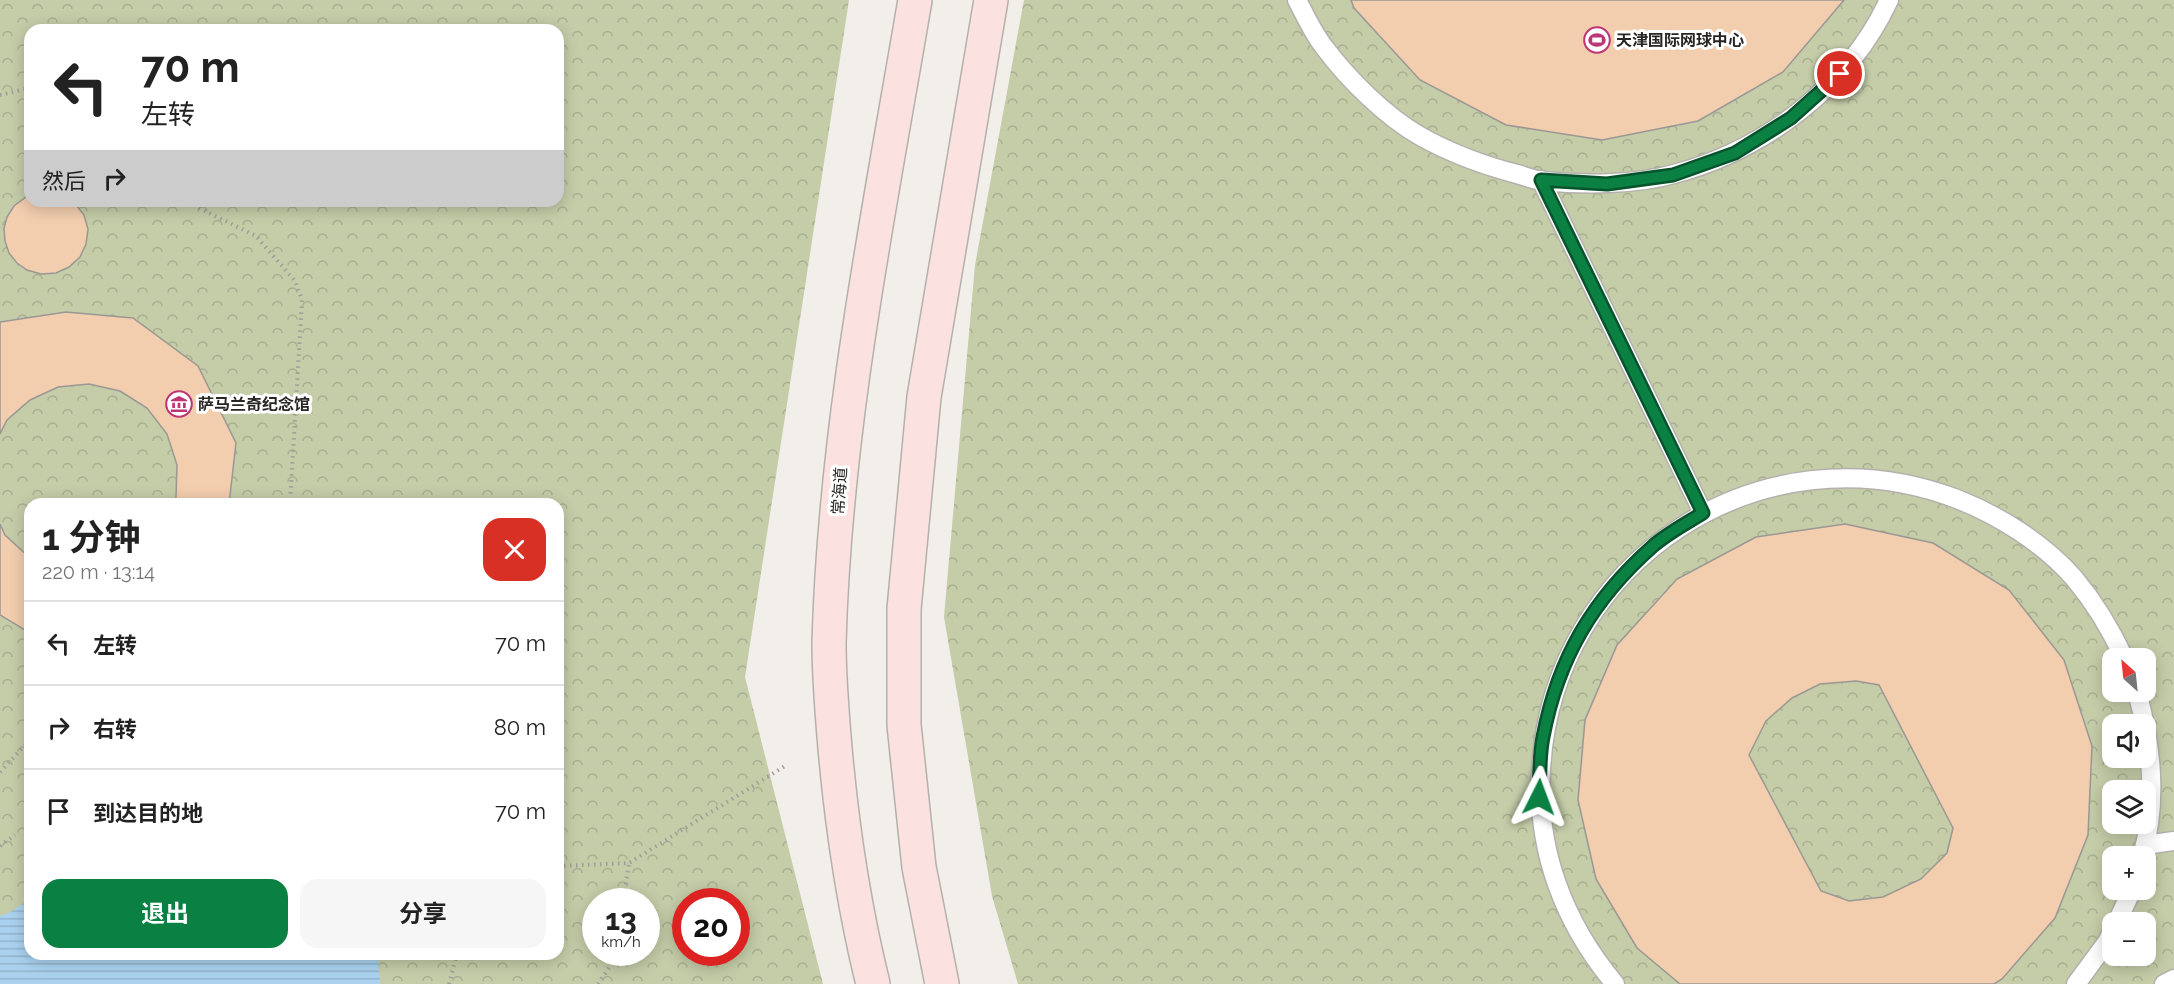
<!DOCTYPE html>
<html lang="zh">
<head>
<meta charset="utf-8">
<style>
  body { margin:0; font-family:Raleway,"Noto Sans SC",sans-serif; background:#f6f6f6; color:#222; height:100vh; display:flex; flex-direction:column; font-size:22px; white-space:nowrap }
  * { box-sizing:border-box; margin:0 }
  p { font-size:20px; color:#767676 }
  .icon { flex:none; width:33px; height:33px; fill:none; stroke:currentColor; stroke-width:2; stroke-linecap:round; stroke-linejoin:round }
  .map { position:relative; flex:1; overflow:hidden }
  .sheet { position:absolute; left:24px; top:498px; width:540px; height:462px; display:flex; flex-direction:column; background:#fff; border-radius:18px; box-shadow:0 3px 15px #0003 }
  .sheet>* { flex:none }
  .banner { position:absolute; left:24px; top:24px; width:540px; height:183px; border-radius:18px; box-shadow:0 3px 15px #0003; background:#fff; color:#222; overflow:hidden }
  .needle { width:39px; rotate:333deg }
  .tools { position:absolute; left:2102px; top:648px; display:grid; gap:12px }
  .tools a { display:grid; place-items:center; width:54px; height:54px; border-radius:12px; background:#fff; box-shadow:0 3px 15px #0003; font-size:30px }
  .speed { position:absolute; left:582px; top:888px; display:flex; gap:12px; font-size:30px; font-weight:700; text-align:center }
  .speed>* { display:grid; place-content:center; width:78px; height:78px; border-radius:50%; background:#fff; box-shadow:0 3px 15px #0003; line-height:1 }
  .speed small { font-size:15px; font-weight:400 }
  .speed .limit { border:9px solid #d22; background:#fff; color:#111 }
  .pin { position:absolute; display:grid; place-items:center; width:51px; height:51px; color:#fff; margin:-26px; border:3px solid #fff; border-radius:50%; box-shadow:0 2px 6px #0007 }
  .me { position:absolute; width:66px; margin:-33px; rotate:3deg; stroke-linejoin:round; filter:drop-shadow(0 0 4px #0008) }
  .turn { display:flex; align-items:center; gap:21px; height:126px; padding:0 18px; font-size:27px }
  .turn .icon { width:78px; height:78px; stroke-width:2.5 }
  .turn b { display:block; font-size:42px; line-height:51px }
  .then { display:flex; align-items:center; height:57px; padding:0 18px; background:#0003; gap:12px; font-size:22px }
  .round { display:grid; place-items:center; flex:none; width:63px; height:63px; border-radius:18px; background:#f6f6f6 }
  .head { display:flex; align-items:center; justify-content:space-between; height:102px; padding:0 18px }
  h1 { font-size:36px; font-weight:700; line-height:45px }
  .primary-button { display:flex; gap:12px; margin-top:auto; padding:12px 18px }
  .primary-button a { flex:1; height:69px; border-radius:18px; background:#0b8043; color:#fff; font-size:24px; font-weight:700; line-height:69px; text-align:center }
  .primary-button a+a { background:#f6f6f6; color:#222 }
  ul { padding:0; list-style:none }
  li { display:flex; align-items:center; gap:18px; height:84px; padding:0 18px; border-top:2px solid #e0e0e0 }
  li div { flex:1 }
  li b { display:block; font-size:22px }
  li em { font-style:normal }
  .map>svg:first-child { display:block }
  .forest { fill:url(#forest-crowns); fill-rule:evenodd }
  .water { fill:url(#water-rules) }
  .building { fill:#f2cdae; stroke:#9b9894; stroke-width:1.5; fill-rule:evenodd }
  .lines { fill:none; stroke-linecap:round; stroke-linejoin:round }
  .service-casing { stroke:#b4b1ad; stroke-width:21 }
  .secondary-casing { stroke:#b4b1ad; stroke-width:36 }
  .path { stroke:#a09d9a; stroke-width:4; stroke-dasharray:1.5 4.5; stroke-linecap:butt }
  .service { stroke:#fff; stroke-width:18 }
  .secondary { stroke:#fbe1e0; stroke-width:33 }
  .route-casing { stroke:#07532c; stroke-width:15 }
  .route { stroke:#0b8043; stroke-width:10 }
  .labels { text-anchor:middle; stroke-width:6; stroke-linejoin:round; paint-order:stroke }
  .poi-label { font-size:16px; font-weight:bold; fill:#272624; stroke:#fff; text-anchor:start }
  .street-label { font-size:16px; fill:#272624; stroke:#fff }
</style>
</head>
<body>
<div class="map">
<svg width="2174" height="984" viewBox="0 0 2174 984">
  <defs>
    <pattern id="forest-crowns" width="20" height="18" patternUnits="userSpaceOnUse" patternTransform="scale(1.5)"><rect width="20" height="18" fill="#c4cca8"/><path d="M2 6a3 3 0 1 1 6 0M12 15a3 3 0 1 1 6 0" fill="none" stroke="#a8af90"/></pattern>
    <pattern id="water-rules" width="6" height="5" patternUnits="userSpaceOnUse" patternTransform="scale(1.5)"><rect width="6" height="5" fill="#aad2ef"/><path d="M0 2.5h6" fill="none" stroke="#92b4cd"/></pattern>
  </defs>
  <rect width="100%" height="100%" fill="#f2eeea"/>
  <path class="forest" d="M 0,0 L 849,0 L 745,677 L 823,984 L 0,984 ZM 30,30 L 558,30 L 558,201 L 30,201 ZM 30,504 L 558,504 L 558,954 L 30,954 ZM 596,902 L 646,902 L 646,952 L 596,952 ZM 686,902 L 736,902 L 736,952 L 686,952 Z
    M 1024,0 L 2174,0 L 2174,984 L 1018,984 L 992,896 L 944,617 L 975,265 ZM 2112,658 L 2145,658 L 2145,692 L 2112,692 ZM 2112,724 L 2145,724 L 2145,758 L 2112,758 ZM 2112,790 L 2145,790 L 2145,824 L 2112,824 ZM 2112,856 L 2145,856 L 2145,890 L 2112,890 ZM 2112,922 L 2145,922 L 2145,956 L 2112,956 Z"/>
  <path class="water" d="M 30,899 L 30,954 L 378,954 L 380,984 L 0,984 L 0,916 L 9,913 Z"/>
  <path class="building" d="M 1351,0 L 1844,0 L 1783,72 L 1698,121 L 1602,140 L 1506,125 L 1420,80 L 1354,8 Z
    M 30,194 L 30,201 L 73,201 L 84,215 L 88,229 L 86,244 L 80,257 L 69,267 L 56,273 L 41,274 L 27,270 L 17,263 L 9,253 L 5,241 L 4,228 L 7,217 L 14,206 Z
    M 66,312 L 133,318 L 198,366 L 236,443 L 229,504 L 173,504 L 176,497 L 177,465 L 167,434 L 147,408 L 120,391 L 89,384 L 58,387 L 30,400 L 7,420 L 0,434 L 0,322 Z
    M 0,524 L 5,535 L 30,558 L 30,633 L 0,615 Z
    M 1845,524 L 1933,543 L 2009,590 L 2064,660 L 2092,746 L 2088,835 L 2055,918 L 2002,979 L 1994,984 L 1680,984 L 1637,948 L 1596,879 L 1578,800 L 1585,720 L 1617,645 L 1677,579 L 1756,537 ZM 1856,681 L 1879,685 L 1953,828 L 1947,853 L 1921,879 L 1883,897 L 1849,901 L 1821,891 L 1749,755 L 1766,721 L 1792,698 L 1820,684 Z"/>
  <g class="lines">
    <g class="service-casing">
      <path id="service" d="M 1297,0 C 1305,15 1313,33 1324,47 C 1348,79 1385,116 1420,136 C 1452,154 1482,165 1517,174 C 1525,176 1534,180 1543,181 C 1583,185 1635,185 1674,174 C 1765,150 1849,86 1889,0
        M 1541,180 L 1703,513
        M 2137,692 C 2152,746 2158,802 2142,856
        M 2145,845 L 2174,841
        M 2117,922 L 2132,890
        M 1615,984 C 1564,923 1536,850 1541,770 C 1552,561 1761,424 1957,499 C 2000,516 2043,543 2074,578 C 2095,603 2111,630 2124,658
        M 2076,984 L 2107,942 L 2112,932
        M 2164,984 L 2174,979"/>
    </g>
    <g class="secondary-casing">
      <path id="secondary" d="M 873,984 C 854,907 842,827 835,748 C 832,713 829,677 829,643 C 835,426 879,213 915,0
        M 942,984 L 919,867 L 904,725 L 904,609 L 924,397 L 991,0"/>
    </g>
    <path class="path" d="M 0,95 L 30,88
      M 189,201 L 195,206 L 256,236 L 295,281 L 302,300 L 290,504
      M 0,772 L 30,740
      M 0,846 L 15,835
      M 558,866 L 629,863 L 785,766
      M 623,902 L 629,863
      M 449,984 L 457,954
      M 598,984 L 614,961 L 616,952"/>
    <use href="#service" class="service"/>
    <use href="#secondary" class="secondary"/>
  </g>
  <g class="lines">
    <g class="route-casing">
      <path id="route" d="M 1539,797 C 1540,777 1539,756 1543,737 C 1558,658 1593,599 1653,546 C 1668,533 1687,523 1703,513 L 1541,180 L 1607,184 L 1673,175 L 1735,153 L 1791,118 L 1840,74"/>
    </g>
    <use href="#route" class="route"/>
  </g>
  <defs>
    <g id="stadium-ring" transform="scale(1.35)"><circle r="9.5" fill="#fff" stroke="#bc3575" stroke-width="1.5"/><path d="M0-5a6.5 5 0 1 0 0 10a6.5 5 0 1 0 0-10ZM-3.5-1.8h7v3.6h-7Z" fill="#bc3575"/></g>
    <g id="museum-ring" transform="scale(1.35)"><circle r="9.5" fill="#fff" stroke="#bc3575" stroke-width="1.5"/><path d="M0-6L6-3V-2H-6V-3ZM-5-1h2V3h-2ZM-1-1h2V3h-2ZM3-1h2V3H3ZM-6 4H6V6H-6Z" fill="#bc3575"/></g>
  </defs>
  <g fill-rule="evenodd">
    <use href="#stadium-ring" x="1597" y="40"/>
    <use href="#museum-ring" x="179" y="404"/>
  </g>
  <g class="labels">
    <g class="poi-label">
      <text x="1616" y="46">天津国际网球中心</text>
      <text x="198" y="410">萨马兰奇纪念馆</text>
    </g>
    <g class="street-label">
      <text transform="translate(839 491) rotate(-86)" y="6">常海道</text>
    </g>
  </g>
</svg>
<div class="tools">
<a><svg class="needle" viewBox="-14 -14 28 28"><path d="M0-13l5 13h-10z" fill="#e53935"/><path d="M0 13l5-13h-10z" fill="#767676"/></svg></a>
<a><svg class="icon" aria-label="sound" viewBox="0 0 24 24"><path d="M4 9h4l5-4v14l-5-4H4zM17 9q2 3 0 6"/></svg></a>
<a><svg class="icon" aria-label="layers" viewBox="0 0 24 24"><path d="M12 4l9 5-9 5-9-5zM3 14l9 5 9-5"/></svg></a>
<a>+</a>
<a>−</a>
</div>
<div class="speed"><div>13<small>km/h</small></div><div class="limit">20</div></div>
<div class="pin" style="left:1840px;top:74px;background:#d93025"><svg class="icon" aria-label="arrive" viewBox="0 0 24 24"><path d="M6 21V4h12l-3 4 3 4H6"/></svg></div>
<svg class="me" style="left:1539px;top:797px" viewBox="-20 -20 40 40"><path d="M0-17L14 15 0 8-14 15z" fill="#0b8043" stroke="#fff" stroke-width="4"/></svg>
<div class="banner">
<div class="turn"><svg class="icon" aria-label="left" viewBox="0 0 24 24"><path d="M17 20v-9H6M10 6l-5 5 5 5"/></svg><div><b>70 m</b>左转</div></div>
<div class="then">然后<svg class="icon" aria-label="right" viewBox="0 0 24 24"><path d="M7 20v-9h11M14 6l5 5-5 5"/></svg></div>
</div>
<section class="sheet">
<div class="head"><div><h1>1 分钟</h1><p>220 m · 13:14</p></div><a class="round" style="background:#d93025;color:#fff"><svg class="icon" aria-label="close" viewBox="0 0 24 24"><path d="M6 6l12 12M18 6L6 18"/></svg></a></div>
<ul>
<li><svg class="icon" aria-label="left" viewBox="0 0 24 24"><path d="M17 20v-9H6M10 6l-5 5 5 5"/></svg><div><b>左转</b></div><em>70 m</em></li>
<li><svg class="icon" aria-label="right" viewBox="0 0 24 24"><path d="M7 20v-9h11M14 6l5 5-5 5"/></svg><div><b>右转</b></div><em>80 m</em></li>
<li><svg class="icon" aria-label="arrive" viewBox="0 0 24 24"><path d="M6 21V4h12l-3 4 3 4H6"/></svg><div><b>到达目的地</b></div><em>70 m</em></li>
</ul>
<div class="primary-button"><a>退出</a><a>分享</a></div>
</section>
</div>
</body>
</html>
